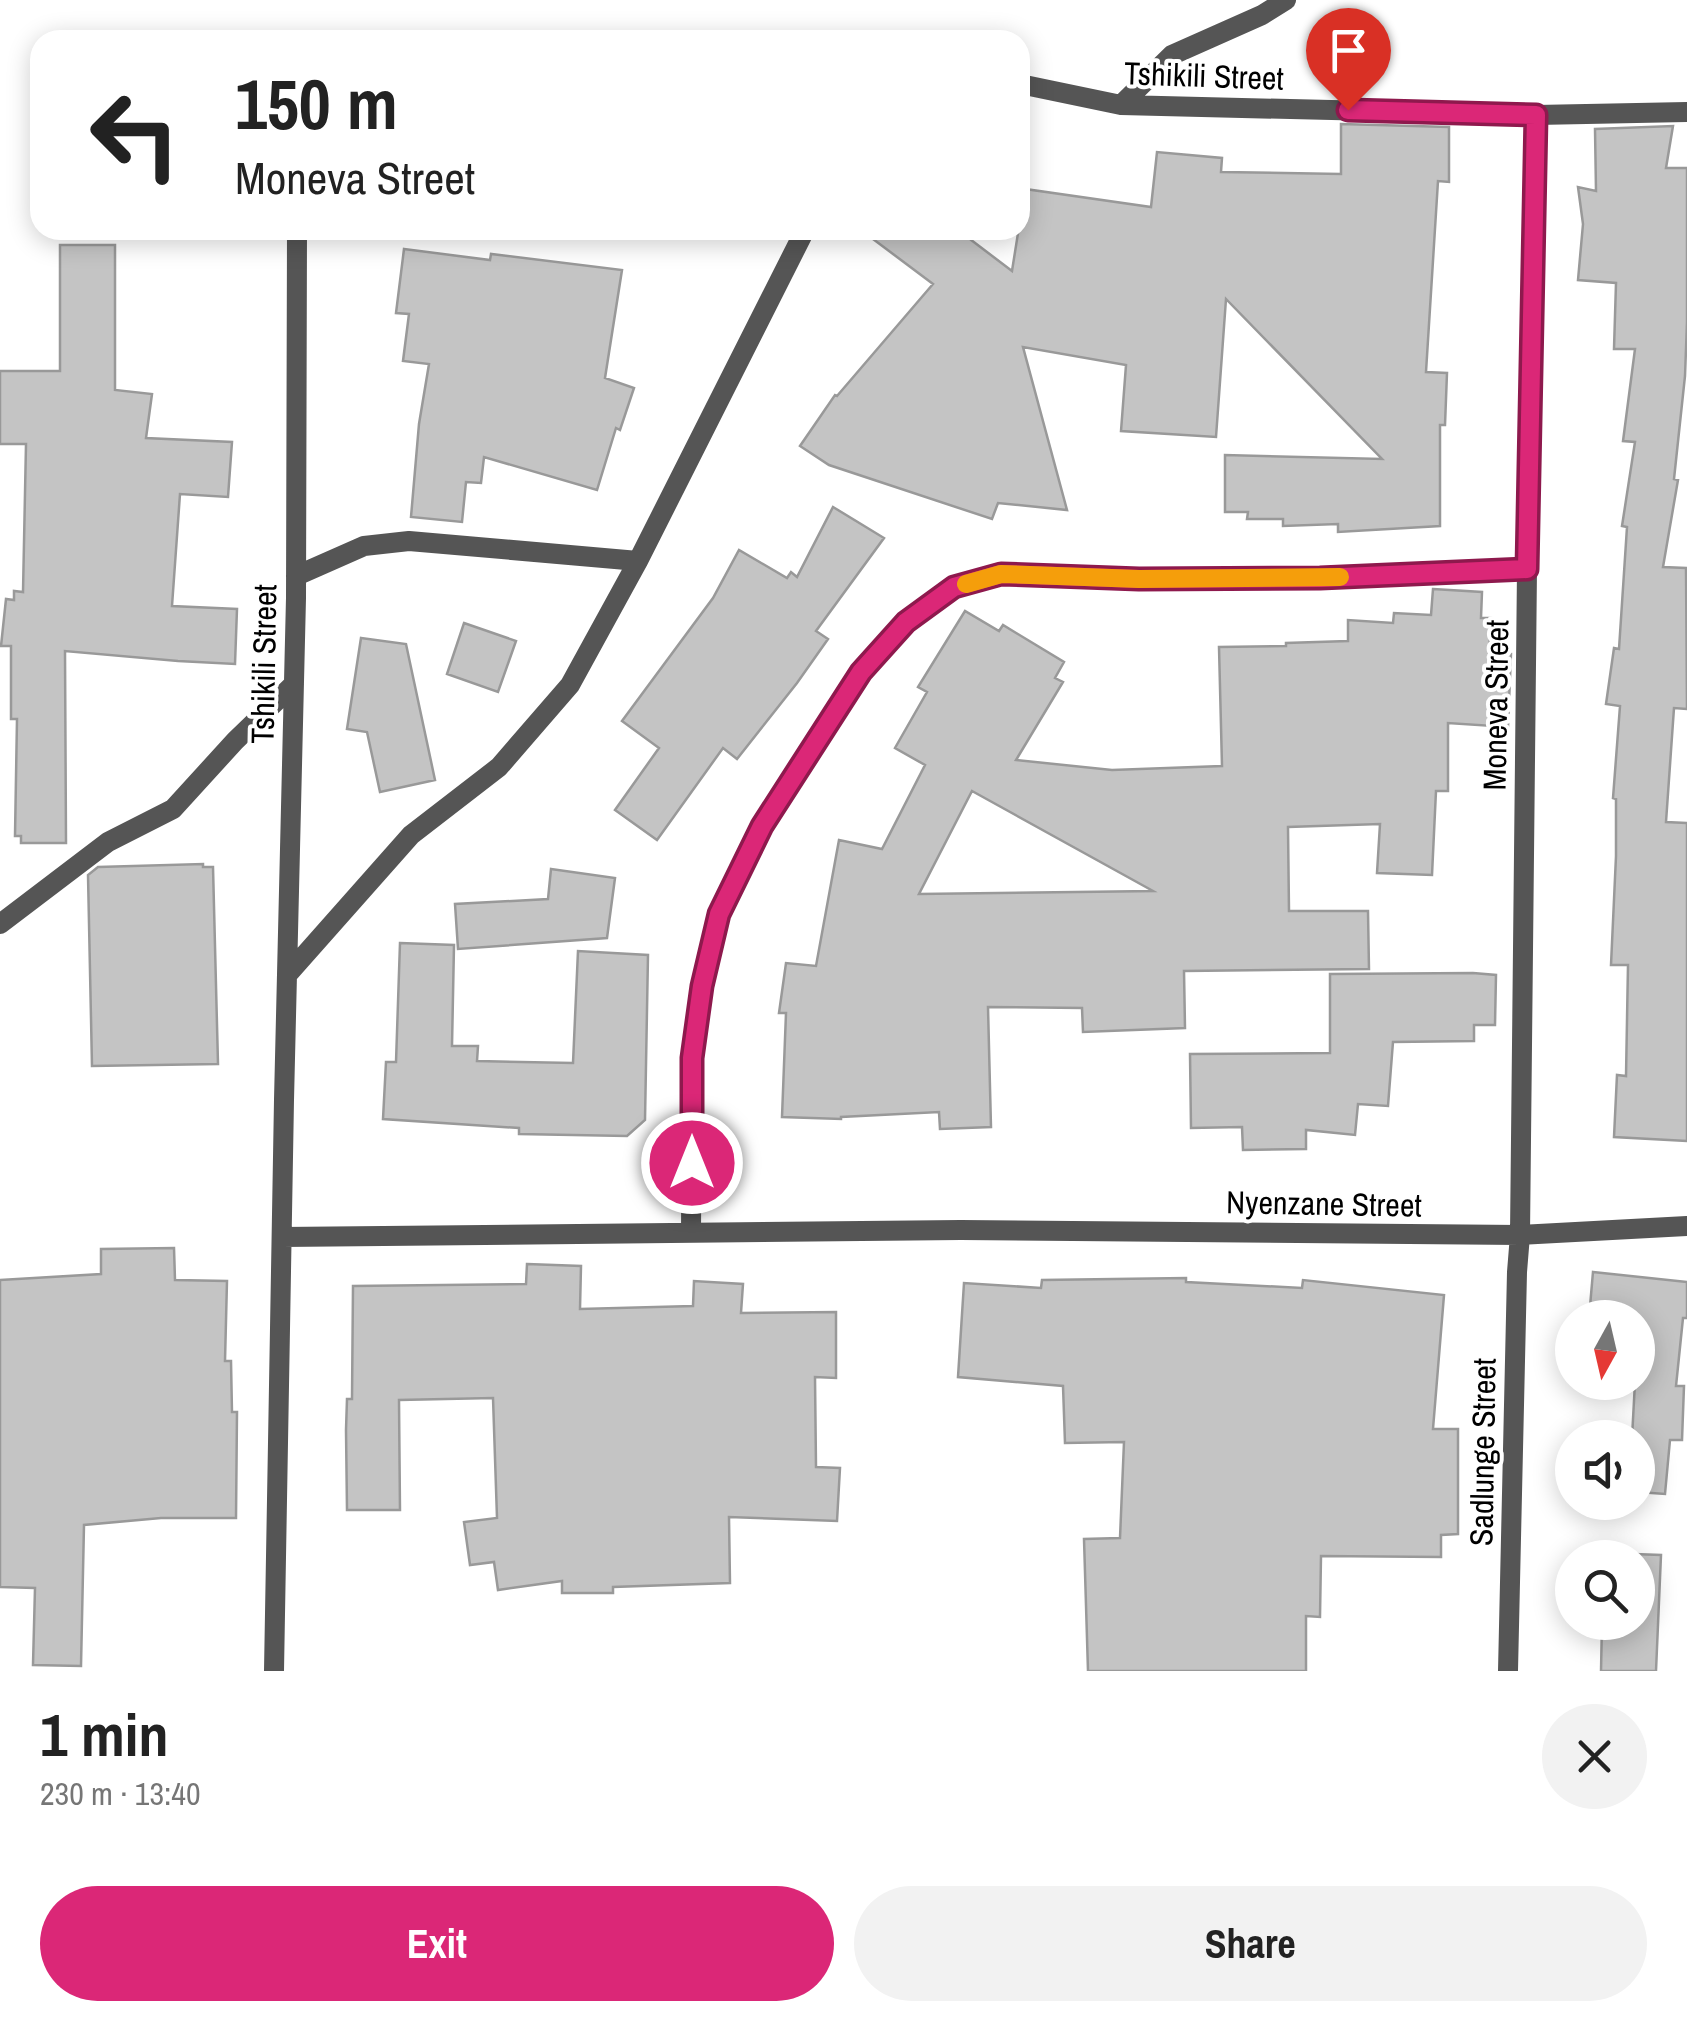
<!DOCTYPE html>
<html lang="en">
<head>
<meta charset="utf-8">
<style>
  body { margin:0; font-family:"Archivo Narrow",sans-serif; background:#f2f2f2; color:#222; height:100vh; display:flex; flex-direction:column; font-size:38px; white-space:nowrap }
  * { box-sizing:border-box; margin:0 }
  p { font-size:32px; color:#767676 }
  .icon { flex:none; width:55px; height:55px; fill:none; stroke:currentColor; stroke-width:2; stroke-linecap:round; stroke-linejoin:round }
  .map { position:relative; height:1671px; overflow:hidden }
  .sheet { display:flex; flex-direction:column; background:#fff; flex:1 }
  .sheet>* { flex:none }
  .top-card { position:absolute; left:30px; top:30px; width:1000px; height:210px; border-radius:30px; box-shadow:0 5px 25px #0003; background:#fff; color:#222; overflow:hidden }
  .needle { width:65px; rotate:188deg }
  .buttons { position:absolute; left:1555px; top:1300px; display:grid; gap:20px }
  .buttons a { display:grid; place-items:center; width:100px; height:100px; border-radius:50%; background:#fff; box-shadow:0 5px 25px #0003; font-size:50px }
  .pin { position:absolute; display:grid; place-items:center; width:85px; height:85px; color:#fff; margin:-102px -42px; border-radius:50% 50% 50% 0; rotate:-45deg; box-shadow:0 0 10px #0007 }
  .pin .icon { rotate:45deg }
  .me { position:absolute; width:110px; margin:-55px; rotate:0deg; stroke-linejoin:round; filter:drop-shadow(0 0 8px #0008) }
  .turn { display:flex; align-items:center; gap:35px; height:210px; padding:0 40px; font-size:45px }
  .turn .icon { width:130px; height:130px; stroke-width:2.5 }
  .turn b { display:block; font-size:70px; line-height:85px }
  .round { display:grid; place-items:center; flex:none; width:105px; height:105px; border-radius:52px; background:#f2f2f2 }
  .headline { display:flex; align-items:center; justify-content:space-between; height:170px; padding:0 40px }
  h1 { font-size:60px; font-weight:700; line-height:75px }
  .primary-button { display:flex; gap:20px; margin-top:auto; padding:20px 40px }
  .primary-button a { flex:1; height:115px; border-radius:60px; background:#db2777; color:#fff; font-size:40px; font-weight:700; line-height:115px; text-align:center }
  .primary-button a+a { background:#f2f2f2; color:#222 }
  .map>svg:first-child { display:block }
  .building { fill:#c4c4c4; stroke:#999; stroke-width:2.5; fill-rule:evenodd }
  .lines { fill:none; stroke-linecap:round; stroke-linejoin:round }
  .street { stroke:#555; stroke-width:20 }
  .route-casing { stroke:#8e194d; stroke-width:25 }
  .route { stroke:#db2777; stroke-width:18 }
  .slow { stroke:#f59e0b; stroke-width:18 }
  .labels { text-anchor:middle; stroke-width:8; stroke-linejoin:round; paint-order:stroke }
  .street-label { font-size:32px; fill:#000; stroke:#fff }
</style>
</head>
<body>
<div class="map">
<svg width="1687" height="1671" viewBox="0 0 1687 1671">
  <rect width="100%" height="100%" fill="#fff"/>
  <path class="building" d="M 1341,124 L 1449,127 L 1449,182 L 1438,181 L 1426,372 L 1447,373 L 1445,425 L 1440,425 L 1440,526 L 1338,532 L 1338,524 L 1283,526 L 1283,519 L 1247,519 L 1248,512 L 1225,512 L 1225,455 L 1382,459 L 1226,299 L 1216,437 L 1121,431 L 1126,365 L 1023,347 L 1067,510 L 998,503 L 992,519 L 829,465 L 800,446 L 835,395 L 837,396 L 933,284 L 861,230 L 958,230 L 1012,271 L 1025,189 L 1151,207 L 1157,152 L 1222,158 L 1221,172 L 1341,174 Z
    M 1673,126 L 1666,168 L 1687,168 L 1687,322 L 1685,376 L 1674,479 L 1678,480 L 1663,567 L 1686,568 L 1687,709 L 1674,708 L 1666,822 L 1687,823 L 1687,1141 L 1614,1137 L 1617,1075 L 1626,1076 L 1628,965 L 1611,965 L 1616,856 L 1616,799 L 1613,798 L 1620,706 L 1606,704 L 1614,648 L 1619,649 L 1627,527 L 1622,526 L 1635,442 L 1623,441 L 1635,349 L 1614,349 L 1616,283 L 1578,280 L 1583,224 L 1578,187 L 1596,191 L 1595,129 Z
    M 60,245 L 115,245 L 115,390 L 152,394 L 146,438 L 232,442 L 228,497 L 180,494 L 172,606 L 237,609 L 235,664 L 178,661 L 65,651 L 66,843 L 21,843 L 21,836 L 15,836 L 17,719 L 11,719 L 11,646 L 1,646 L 6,599 L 14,600 L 14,591 L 23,592 L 26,444 L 0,444 L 0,371 L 60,371 Z
    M 404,249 L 490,260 L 491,254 L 622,270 L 605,378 L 634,388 L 620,430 L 616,428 L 597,490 L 484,457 L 481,483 L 466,482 L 462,522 L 411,517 L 419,424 L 429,364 L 403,361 L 409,314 L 396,313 Z
    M 833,507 L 884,538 L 816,631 L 828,639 L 797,683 L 737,759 L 723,748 L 657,840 L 615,810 L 659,748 L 622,721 L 713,598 L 739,550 L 787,578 L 791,572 L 797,577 Z
    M 1433,589 L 1482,592 L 1481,618 L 1491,618 L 1489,653 L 1511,654 L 1508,727 L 1448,723 L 1448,791 L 1436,791 L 1432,875 L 1377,873 L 1380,824 L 1288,827 L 1289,911 L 1368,911 L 1369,969 L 1184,971 L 1185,1028 L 1083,1032 L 1082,1008 L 988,1007 L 991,1127 L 940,1129 L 939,1112 L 841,1117 L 841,1119 L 782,1117 L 786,1013 L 779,1013 L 786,963 L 816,966 L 839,840 L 882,849 L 925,765 L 895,748 L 927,692 L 918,687 L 965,611 L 999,631 L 1003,625 L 1064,662 L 1055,678 L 1063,682 L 1016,760 L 1112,770 L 1222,766 L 1219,647 L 1286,646 L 1286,643 L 1348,641 L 1348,620 L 1393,623 L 1394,613 L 1431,615 ZM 972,791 L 1153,891 L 919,894 Z
    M 464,623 L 516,641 L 498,692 L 447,674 Z
    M 361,638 L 406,644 L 435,780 L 380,792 L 367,732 L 347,729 Z
    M 203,864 L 203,867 L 213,867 L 218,1064 L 92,1066 L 88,875 L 98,867 Z
    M 551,869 L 615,878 L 607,938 L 458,949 L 455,904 L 548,899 Z
    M 400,943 L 454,945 L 452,1046 L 478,1046 L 477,1061 L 573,1063 L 578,951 L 648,955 L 645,1120 L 627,1136 L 519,1134 L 519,1128 L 383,1119 L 386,1062 L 396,1062 Z
    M 1473,973 L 1496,975 L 1495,1025 L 1474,1025 L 1474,1041 L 1393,1042 L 1388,1106 L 1358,1104 L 1355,1135 L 1306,1130 L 1306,1149 L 1243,1150 L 1242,1127 L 1191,1128 L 1190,1054 L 1330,1053 L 1330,974 Z
    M 174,1248 L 175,1280 L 227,1281 L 225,1361 L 231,1361 L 232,1412 L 237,1412 L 236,1518 L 161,1518 L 84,1525 L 81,1666 L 33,1665 L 35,1588 L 0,1587 L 0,1280 L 101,1274 L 101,1249 Z
    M 527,1264 L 581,1266 L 580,1309 L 693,1306 L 694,1281 L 743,1284 L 741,1313 L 836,1312 L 836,1378 L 815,1377 L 816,1467 L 840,1468 L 837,1521 L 729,1517 L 730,1583 L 613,1587 L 613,1593 L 562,1593 L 562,1581 L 498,1590 L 494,1562 L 470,1565 L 464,1522 L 497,1518 L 493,1398 L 399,1400 L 400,1510 L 347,1510 L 346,1430 L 347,1399 L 352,1399 L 353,1286 L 526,1284 Z
    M 1593,1272 L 1687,1282 L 1687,1318 L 1683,1318 L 1676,1386 L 1684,1386 L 1682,1440 L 1670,1440 L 1665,1494 L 1638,1492 L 1638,1438 L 1632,1438 L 1635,1382 L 1638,1382 L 1638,1318 L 1589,1318 Z
    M 1186,1278 L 1186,1282 L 1302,1288 L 1303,1280 L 1444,1295 L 1433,1429 L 1458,1429 L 1458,1534 L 1441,1535 L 1441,1557 L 1321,1556 L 1320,1617 L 1306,1616 L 1306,1671 L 1088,1671 L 1084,1539 L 1120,1538 L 1124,1442 L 1065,1443 L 1063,1386 L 958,1377 L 964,1283 L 1041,1288 L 1042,1280 Z
    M 1605,1553 L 1661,1555 L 1656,1671 L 1601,1671 L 1602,1622 L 1638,1622 L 1638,1558 L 1605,1558 Z"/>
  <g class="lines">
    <path class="street" d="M 1020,84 L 1121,105 L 1536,115 L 1687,112
      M 1121,105 L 1172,55 L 1262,15 L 1286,0
      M 296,576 L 364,546 L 409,541 L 638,561
      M 0,924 L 108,842 L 173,809 L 235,741 L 294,684
      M 287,975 L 411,835 L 499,767 L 570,685 L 638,561 L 805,230
      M 691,1232 L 692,1058 L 701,986 L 719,914 L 762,826 L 821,731 L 861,672 L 906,622 L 954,587 L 1001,574 L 1139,579 L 1320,578 L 1527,569
      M 282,1237 L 961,1230 L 1520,1235 L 1687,1226
      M 274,1671 L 284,1100 L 296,598 L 297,230
      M 1508,1671 L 1517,1272 L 1520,1235 L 1527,569 L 1536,115"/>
  </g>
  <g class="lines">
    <g class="route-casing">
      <path id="route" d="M 692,1163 L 692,1058 L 702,986 L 719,914 L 762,826 L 861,672 L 906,622 L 954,587 L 1001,574 L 1139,579 L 1320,578 L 1527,569 L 1536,115 L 1348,110"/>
    </g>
    <use href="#route" class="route"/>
    <path class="slow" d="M 966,584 L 1001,574 L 1139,579 L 1340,577"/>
  </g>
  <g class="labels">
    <g class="street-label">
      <text transform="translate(1204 76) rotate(2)" y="11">Tshikili Street</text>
      <text transform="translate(264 664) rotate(-89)" y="11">Tshikili Street</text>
      <text transform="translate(1496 705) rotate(-89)" y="11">Moneva Street</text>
      <text transform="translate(1324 1204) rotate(1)" y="11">Nyenzane Street</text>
      <text transform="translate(1483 1452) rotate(-89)" y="11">Sadlunge Street</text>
    </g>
  </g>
</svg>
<div class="buttons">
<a><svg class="needle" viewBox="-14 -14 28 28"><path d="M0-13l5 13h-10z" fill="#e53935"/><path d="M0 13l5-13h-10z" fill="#767676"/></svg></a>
<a><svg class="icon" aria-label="sound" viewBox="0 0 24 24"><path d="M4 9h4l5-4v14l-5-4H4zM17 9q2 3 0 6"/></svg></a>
<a><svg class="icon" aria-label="search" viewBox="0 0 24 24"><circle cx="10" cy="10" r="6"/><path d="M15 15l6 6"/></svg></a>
</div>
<div class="pin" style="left:1348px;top:110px;background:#d93025"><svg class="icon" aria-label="arrive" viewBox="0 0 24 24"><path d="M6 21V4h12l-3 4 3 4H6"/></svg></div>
<svg class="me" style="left:692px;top:1163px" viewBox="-20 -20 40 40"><circle r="17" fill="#db2777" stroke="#fff" stroke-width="3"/><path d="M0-11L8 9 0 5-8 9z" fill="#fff"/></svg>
<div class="top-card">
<div class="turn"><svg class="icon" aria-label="left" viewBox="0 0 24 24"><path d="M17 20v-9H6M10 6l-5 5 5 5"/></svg><div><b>150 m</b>Moneva Street</div></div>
</div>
</div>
<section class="sheet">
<div class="headline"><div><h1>1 min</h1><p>230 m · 13:40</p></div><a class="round"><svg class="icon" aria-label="close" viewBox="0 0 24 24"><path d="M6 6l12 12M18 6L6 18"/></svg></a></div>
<div class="primary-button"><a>Exit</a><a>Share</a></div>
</section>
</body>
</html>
